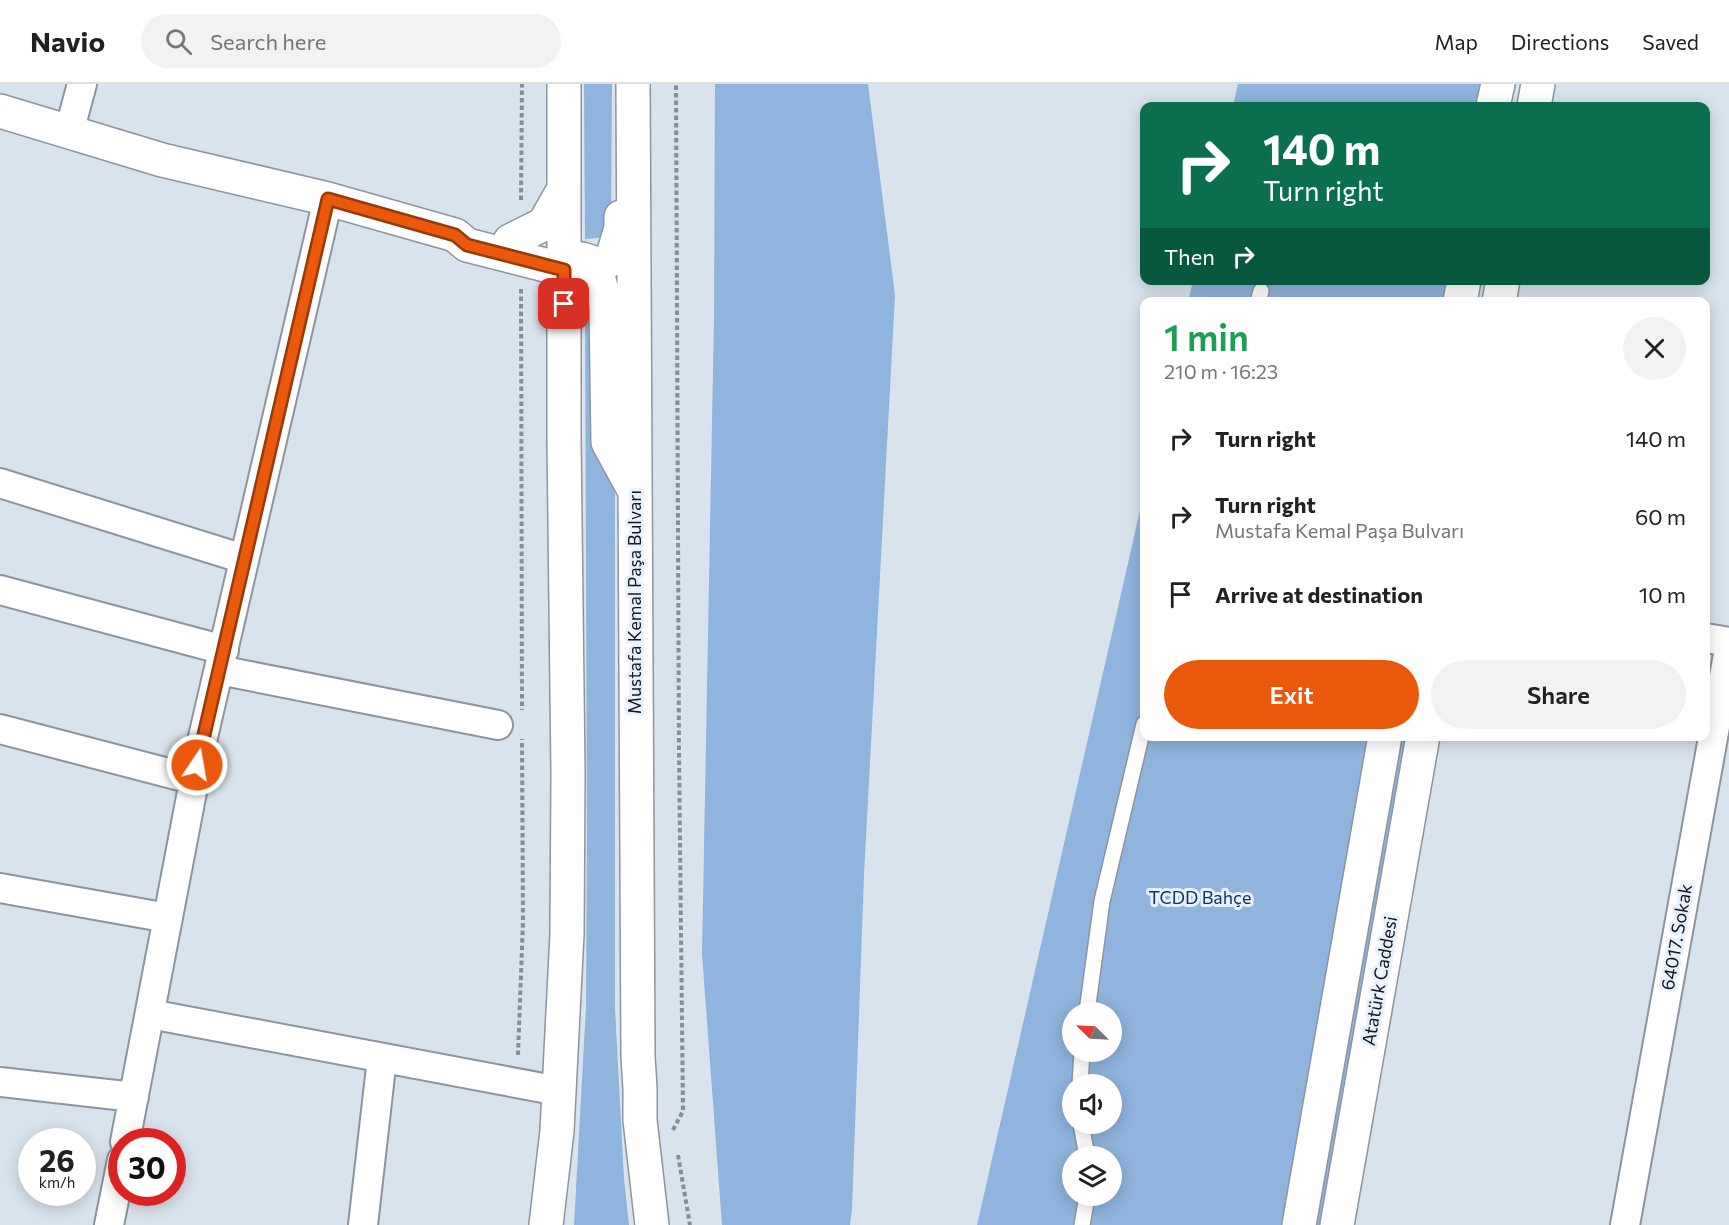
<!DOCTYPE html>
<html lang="en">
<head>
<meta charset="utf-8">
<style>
  body { margin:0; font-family:Commissioner,sans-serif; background:#f2f2f2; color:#202124; height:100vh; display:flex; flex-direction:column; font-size:22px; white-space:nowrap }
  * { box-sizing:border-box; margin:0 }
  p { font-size:20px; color:#757577 }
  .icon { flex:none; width:33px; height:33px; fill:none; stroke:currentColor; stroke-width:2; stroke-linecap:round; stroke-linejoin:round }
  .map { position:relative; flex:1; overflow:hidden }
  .panel { position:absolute; left:1140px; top:213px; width:570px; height:444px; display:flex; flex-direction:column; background:#fff; border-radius:12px; box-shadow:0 3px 15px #0003 }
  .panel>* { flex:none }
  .hud { position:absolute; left:1140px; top:18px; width:570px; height:183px; border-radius:12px; box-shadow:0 3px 15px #0003; background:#0b6e4f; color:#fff; overflow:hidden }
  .needle { width:39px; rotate:294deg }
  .tools { position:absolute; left:1062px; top:918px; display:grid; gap:12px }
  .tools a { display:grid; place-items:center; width:60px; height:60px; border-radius:50%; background:#fff; box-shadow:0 3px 15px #0003; font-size:30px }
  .speed { position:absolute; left:18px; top:1044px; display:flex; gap:12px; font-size:30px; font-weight:700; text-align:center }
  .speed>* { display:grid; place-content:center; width:78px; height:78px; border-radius:50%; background:#fff; box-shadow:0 3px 15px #0003; line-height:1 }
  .speed small { font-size:15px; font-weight:400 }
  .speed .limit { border:9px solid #d22; background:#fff; color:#111 }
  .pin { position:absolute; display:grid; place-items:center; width:51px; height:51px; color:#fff; margin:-26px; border-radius:12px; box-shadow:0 3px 9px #0006 }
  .me { position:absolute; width:66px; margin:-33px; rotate:12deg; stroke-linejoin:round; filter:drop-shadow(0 0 4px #0008) }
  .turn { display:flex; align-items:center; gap:21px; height:126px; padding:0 24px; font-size:27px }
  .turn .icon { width:78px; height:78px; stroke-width:2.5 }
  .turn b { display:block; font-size:42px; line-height:51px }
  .then { display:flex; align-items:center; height:57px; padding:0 24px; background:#0003; gap:12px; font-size:22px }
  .round { display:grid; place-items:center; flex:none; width:63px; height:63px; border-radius:32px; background:#f2f2f2 }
  .head { display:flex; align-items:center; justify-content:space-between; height:102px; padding:0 24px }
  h1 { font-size:36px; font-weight:600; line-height:45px; color:#1e9e55 }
  .primary-button { display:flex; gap:12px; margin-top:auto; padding:12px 24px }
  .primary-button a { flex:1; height:69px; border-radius:36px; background:#ea580c; color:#fff; font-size:24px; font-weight:600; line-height:69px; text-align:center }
  .primary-button a+a { background:#f2f2f2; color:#202124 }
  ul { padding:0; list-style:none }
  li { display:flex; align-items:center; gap:18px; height:78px; padding:0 24px }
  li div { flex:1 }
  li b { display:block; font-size:22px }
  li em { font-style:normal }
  header { display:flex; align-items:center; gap:36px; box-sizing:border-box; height:84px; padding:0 30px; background:#fff; border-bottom:2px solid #e0e0e0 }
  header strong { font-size:28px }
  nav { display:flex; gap:33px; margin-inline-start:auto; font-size:21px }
  .search { width:420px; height:54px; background:#f2f2f2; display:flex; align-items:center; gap:15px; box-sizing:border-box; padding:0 21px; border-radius:33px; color:#757577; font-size:22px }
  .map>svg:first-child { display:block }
  .green { fill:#8fb4dd; fill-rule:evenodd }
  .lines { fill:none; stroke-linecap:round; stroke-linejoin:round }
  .lane-casing { stroke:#8c949e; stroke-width:18 }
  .street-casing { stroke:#8c949e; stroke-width:32 }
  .secondary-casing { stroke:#8c949e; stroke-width:36 }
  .path { stroke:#878e95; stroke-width:4; stroke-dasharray:4.5 3; stroke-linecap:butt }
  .lane { stroke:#fff; stroke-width:15 }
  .street { stroke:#fff; stroke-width:28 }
  .secondary { stroke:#fff; stroke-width:33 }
  .route-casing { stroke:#983908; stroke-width:15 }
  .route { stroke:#ea580c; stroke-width:10 }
  .labels { text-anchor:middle; stroke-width:6; stroke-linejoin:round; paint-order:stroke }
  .street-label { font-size:18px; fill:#121519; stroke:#e7f0fb }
  .park-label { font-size:18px; fill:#0c3864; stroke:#e7f0fb }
</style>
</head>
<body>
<header>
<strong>Navio</strong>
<div class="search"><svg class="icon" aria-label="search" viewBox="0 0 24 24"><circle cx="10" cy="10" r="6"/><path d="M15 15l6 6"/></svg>Search here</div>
<nav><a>Map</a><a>Directions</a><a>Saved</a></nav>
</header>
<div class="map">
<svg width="1729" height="1141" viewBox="0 0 1729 1141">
  <rect width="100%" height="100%" fill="#d9e3ed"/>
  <path class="green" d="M 584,0 L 612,0 L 611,153 L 585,155 Z
    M 715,0 L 868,0 L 895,211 L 864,791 L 852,1125 L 850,1141 L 722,1141 L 702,870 L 714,232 Z
    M 1238,0 L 1483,0 L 1477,22 L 1233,22 Z
    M 1193,197 L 1451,197 L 1447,217 L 1188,218 Z
    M 599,219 L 600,346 L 615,410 L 615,924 L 624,1095 L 629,1141 L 574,1141 L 586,923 L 587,745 L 585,220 Z
    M 1144,409 L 1144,652 L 1374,653 L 1289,1141 L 977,1141 ZM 1072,928 L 1112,928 L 1112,968 L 1072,968 ZM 1072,1000 L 1112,1000 L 1112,1040 L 1072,1040 ZM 1072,1072 L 1112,1072 L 1112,1112 L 1072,1112 Z
    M 1398,653 L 1407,653 L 1323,1141 L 1314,1141 Z"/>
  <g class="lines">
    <g class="lane-casing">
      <path id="lane" d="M 1258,218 L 1261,207
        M 1087,928 L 1102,817 L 1144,640
        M 1080,1000 L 1082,968
        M 1081,1040 L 1087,1072
        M 1082,1141 L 1087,1112"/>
    </g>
    <g class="street-casing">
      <path id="street" d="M 69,48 L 82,0
        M 0,399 L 244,475
        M 0,506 L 224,566
        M 1706,554 L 1729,558
        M 219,586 L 498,641
        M 0,645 L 195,696
        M 0,804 L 168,834
        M 150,930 L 559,1007
        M 0,998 L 134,1013
        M 125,1058 L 200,666 L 328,115
        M 109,1141 L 122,1076
        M 363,1141 L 382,974
        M 1625,1141 L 1729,565"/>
    </g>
    <g class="secondary-casing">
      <path id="secondary" d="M 633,0 L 638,972 L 640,1005 L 640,1036 L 652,1141
        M 1493,22 L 1498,0
        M 1534,22 L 1538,0
        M 0,27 L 162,76 L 328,115 L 455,151 L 467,161 L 588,192 L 612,174 L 621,144 L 621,133
        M 510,157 L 544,140 L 564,105
        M 582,175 L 594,179 L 606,220 L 608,358 L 633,404
        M 1460,218 L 1464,196
        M 1499,218 L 1503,196
        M 546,1141 L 557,1047 L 567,850 L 568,690 L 564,354 L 564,0
        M 1299,1141 L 1385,652
        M 1337,1141 L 1423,652"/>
    </g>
    <path class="path" d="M 521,116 L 522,0
      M 521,205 L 522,626
      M 518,971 L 523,837 L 522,655
      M 673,1046 L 683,1027 L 679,668 L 676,0
      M 678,1071 L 690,1141"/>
    <use href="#lane" class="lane"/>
    <use href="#street" class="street"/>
    <use href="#secondary" class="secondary"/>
  </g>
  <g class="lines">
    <g class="route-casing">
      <path id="route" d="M 197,681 L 328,115 L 455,151 L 467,161 L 564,186 L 564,220"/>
    </g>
    <use href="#route" class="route"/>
  </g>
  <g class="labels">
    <g class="street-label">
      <text transform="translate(635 518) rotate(-90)" y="6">Mustafa Kemal Paşa Bulvarı</text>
      <text transform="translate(1677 853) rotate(-80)" y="6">64017. Sokak</text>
      <text transform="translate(1380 897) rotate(-80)" y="6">Atatürk Caddesi</text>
    </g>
    <g class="park-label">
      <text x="1200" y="820">TCDD Bahçe</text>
    </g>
  </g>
</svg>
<div class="tools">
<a><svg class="needle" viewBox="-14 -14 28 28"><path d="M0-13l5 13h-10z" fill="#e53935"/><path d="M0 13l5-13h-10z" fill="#757577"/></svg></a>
<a><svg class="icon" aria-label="sound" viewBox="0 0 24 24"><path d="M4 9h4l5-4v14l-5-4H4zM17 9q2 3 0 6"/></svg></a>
<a><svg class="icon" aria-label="layers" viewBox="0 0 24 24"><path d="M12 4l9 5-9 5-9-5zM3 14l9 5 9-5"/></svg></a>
</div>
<div class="speed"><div>26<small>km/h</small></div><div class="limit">30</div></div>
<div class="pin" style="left:564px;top:220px;background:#d93025"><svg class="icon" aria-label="arrive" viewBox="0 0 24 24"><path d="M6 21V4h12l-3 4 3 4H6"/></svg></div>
<svg class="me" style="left:197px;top:681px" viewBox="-20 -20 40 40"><circle r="17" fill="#ea580c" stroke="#fff" stroke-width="3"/><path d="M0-11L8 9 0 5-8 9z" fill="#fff"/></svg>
<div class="hud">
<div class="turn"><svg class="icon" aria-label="right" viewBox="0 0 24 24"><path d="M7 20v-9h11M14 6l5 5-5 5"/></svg><div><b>140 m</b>Turn right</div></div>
<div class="then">Then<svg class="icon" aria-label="right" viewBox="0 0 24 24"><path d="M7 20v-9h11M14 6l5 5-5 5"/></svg></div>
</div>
<section class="panel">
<div class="head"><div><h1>1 min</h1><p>210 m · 16:23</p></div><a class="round"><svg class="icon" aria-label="close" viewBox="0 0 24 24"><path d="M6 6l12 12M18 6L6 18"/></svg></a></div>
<ul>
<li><svg class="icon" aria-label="right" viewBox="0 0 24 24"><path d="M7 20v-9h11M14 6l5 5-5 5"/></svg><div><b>Turn right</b></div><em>140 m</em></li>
<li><svg class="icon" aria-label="right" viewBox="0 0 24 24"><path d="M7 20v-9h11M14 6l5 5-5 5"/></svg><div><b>Turn right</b><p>Mustafa Kemal Paşa Bulvarı</p></div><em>60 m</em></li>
<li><svg class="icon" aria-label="arrive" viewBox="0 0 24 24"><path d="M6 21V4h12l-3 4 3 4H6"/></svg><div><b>Arrive at destination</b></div><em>10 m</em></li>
</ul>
<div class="primary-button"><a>Exit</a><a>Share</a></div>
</section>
</div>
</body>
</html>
